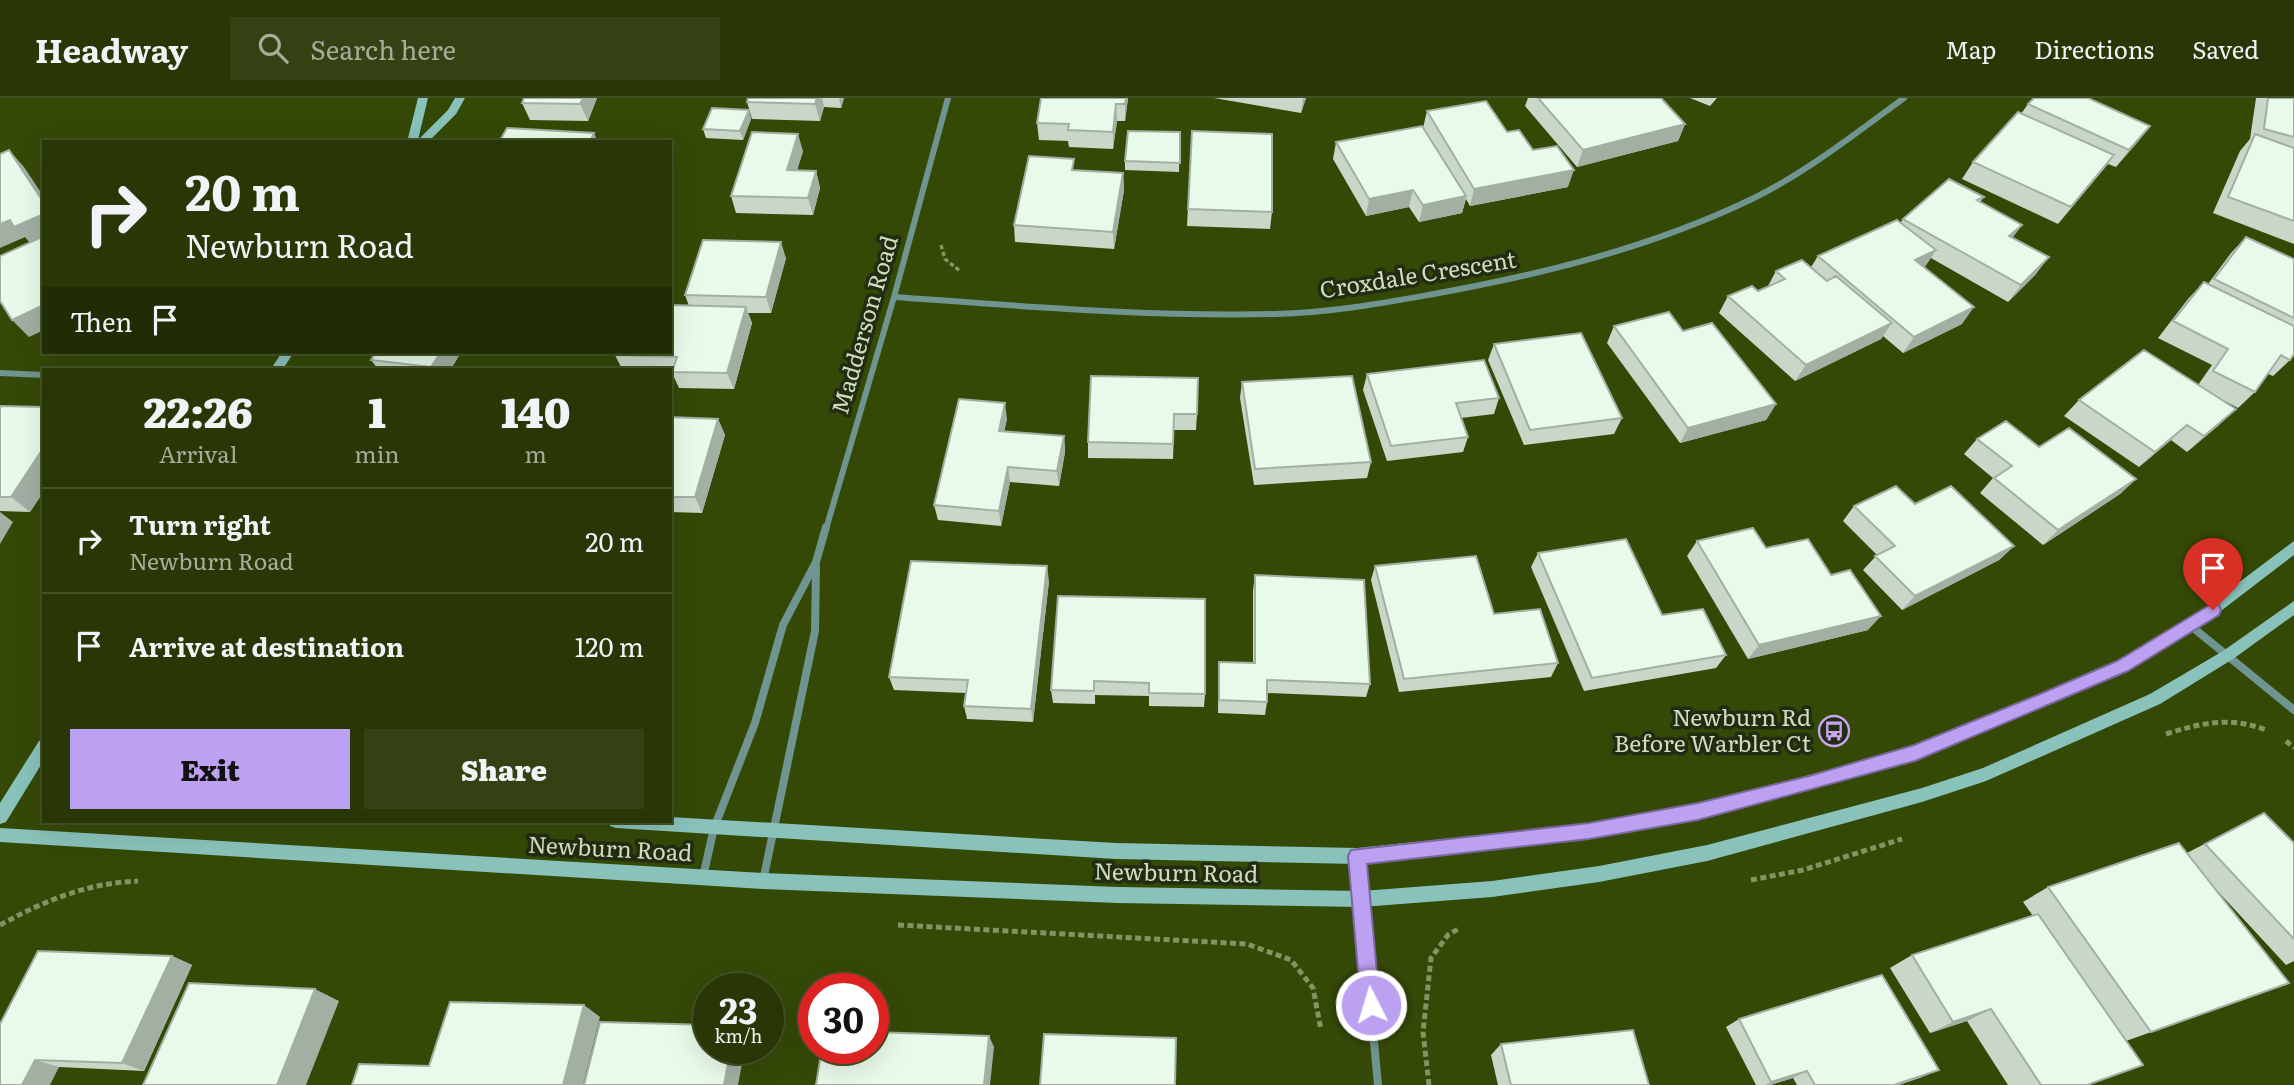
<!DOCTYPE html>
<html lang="en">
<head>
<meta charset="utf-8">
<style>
  body { margin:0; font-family:Literata,serif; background:#344213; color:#f1f3f6; height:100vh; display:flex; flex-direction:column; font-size:26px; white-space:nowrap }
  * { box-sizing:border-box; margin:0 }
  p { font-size:23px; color:#a5ac9a }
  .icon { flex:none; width:38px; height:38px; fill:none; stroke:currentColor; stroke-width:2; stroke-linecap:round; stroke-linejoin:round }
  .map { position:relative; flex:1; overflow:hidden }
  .drawer { position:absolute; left:42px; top:270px; width:630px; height:455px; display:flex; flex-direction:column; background:#283705; border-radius:0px; box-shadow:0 7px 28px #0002,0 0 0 2px #445127 }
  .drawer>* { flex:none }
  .hud { position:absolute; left:42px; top:42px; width:630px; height:214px; border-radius:0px; box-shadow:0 7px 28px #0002,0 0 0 2px #445127; background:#283705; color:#f1f3f6; overflow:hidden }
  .speed { position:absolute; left:693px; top:875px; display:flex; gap:14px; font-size:35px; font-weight:700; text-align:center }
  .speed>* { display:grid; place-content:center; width:91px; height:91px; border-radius:50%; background:#283705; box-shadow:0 7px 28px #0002,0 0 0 2px #445127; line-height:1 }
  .speed small { font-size:18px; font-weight:400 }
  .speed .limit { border:10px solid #d22; background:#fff; color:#111 }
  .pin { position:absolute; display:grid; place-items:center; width:60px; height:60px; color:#fff; margin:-72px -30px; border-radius:50% 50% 50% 0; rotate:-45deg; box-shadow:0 0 7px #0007 }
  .pin .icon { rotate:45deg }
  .me { position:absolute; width:77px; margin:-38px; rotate:355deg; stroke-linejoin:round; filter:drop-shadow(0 0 5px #0008) }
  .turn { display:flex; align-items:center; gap:24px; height:147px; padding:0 28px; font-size:32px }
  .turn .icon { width:91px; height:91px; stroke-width:2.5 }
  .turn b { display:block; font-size:49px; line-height:60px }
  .then { display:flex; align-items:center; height:66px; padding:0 28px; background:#0003; gap:14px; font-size:26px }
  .eta { display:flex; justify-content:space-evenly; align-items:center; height:119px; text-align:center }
  .eta b { font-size:42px; font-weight:800; line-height:49px }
  .action { display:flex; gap:14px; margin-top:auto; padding:14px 28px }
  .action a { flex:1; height:80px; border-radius:0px; background:#bca0f2; color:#111; font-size:28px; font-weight:800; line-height:80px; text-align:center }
  .action a+a { background:#344213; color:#f1f3f6 }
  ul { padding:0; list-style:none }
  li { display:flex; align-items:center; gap:21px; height:105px; padding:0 28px; border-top:2px solid #445127 }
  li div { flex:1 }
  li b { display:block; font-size:26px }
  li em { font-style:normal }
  header { display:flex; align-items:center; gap:42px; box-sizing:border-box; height:98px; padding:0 35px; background:#283705; border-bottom:2px solid #445127 }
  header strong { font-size:33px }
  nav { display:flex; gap:38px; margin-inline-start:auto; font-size:24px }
  .search { width:490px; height:63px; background:#344213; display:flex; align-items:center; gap:18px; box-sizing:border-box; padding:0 24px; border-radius:0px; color:#a5ac9a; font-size:26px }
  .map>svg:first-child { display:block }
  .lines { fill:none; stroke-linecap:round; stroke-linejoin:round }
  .path-far1 { stroke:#839362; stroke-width:3.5; stroke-dasharray:4.5 2.5; stroke-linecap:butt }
  .path { stroke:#839362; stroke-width:5; stroke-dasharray:6 3.5; stroke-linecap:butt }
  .street-far1 { stroke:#70948f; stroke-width:6 }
  .street { stroke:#70948f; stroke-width:8 }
  .secondary { fill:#88c2ba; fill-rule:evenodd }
  .wall { fill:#c8d7c8 }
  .shaded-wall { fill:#a2afa3 }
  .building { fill:#e8fae9; stroke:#a2afa3; stroke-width:2 }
  .route { fill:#bca0f2; stroke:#7a689d; stroke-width:2 }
  .labels { text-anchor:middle; stroke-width:7; stroke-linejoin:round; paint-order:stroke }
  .street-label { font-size:23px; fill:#d0ddbd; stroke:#222c12 }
  .poi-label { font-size:23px; fill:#d0ddbd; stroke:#222c12; text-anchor:end }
</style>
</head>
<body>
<header>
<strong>Headway</strong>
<div class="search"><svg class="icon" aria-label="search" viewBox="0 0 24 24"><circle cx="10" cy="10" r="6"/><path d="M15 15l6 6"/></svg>Search here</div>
<nav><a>Map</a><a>Directions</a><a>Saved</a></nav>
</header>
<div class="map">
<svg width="2294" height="987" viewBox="0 0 2294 987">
  <rect width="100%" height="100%" fill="#354907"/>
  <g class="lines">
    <path class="path-far1" d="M 941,147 L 945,161 L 960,173"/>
    <path class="path" d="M 2166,636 C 2201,625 2230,618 2266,632
      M 2286,643 L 2294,650
      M 1751,782 L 1803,772 L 1902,741
      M 0,827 C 44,803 87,785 138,783
      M 898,827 L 1247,846 L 1291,862 L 1313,890 L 1321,932
      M 1429,987 L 1423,934 L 1431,860 L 1448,837 L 1460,830"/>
    <path class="street-far1" d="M 894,199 C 1021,208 1149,219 1276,216 C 1329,215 1383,205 1434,196 C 1544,176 1653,149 1754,100 C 1808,73 1855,36 1904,0
      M 0,275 L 44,277
      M 826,431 L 894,199 L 948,0"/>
    <path class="street" d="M 2191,528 L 2294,612
      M 1357,759 L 1378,987
      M 703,779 L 714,730 L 755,625 L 783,527 L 816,464 L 826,429
      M 763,783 L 815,533 L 816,468"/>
    <path class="secondary" d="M 418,0 L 428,0 L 418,42 L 448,12 L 455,0 L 465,0 L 456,16 L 428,44 L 407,44 Z
      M 282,254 L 294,254 L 283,271 L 271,271 Z
      M 2294,443 L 2294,457 L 2196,532 L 2127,572 L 1920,660 L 1698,721 L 1589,740 L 1357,766 L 1116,761 L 616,730 L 610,728 L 608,723 L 670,723 L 670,719 L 1116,745 L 1357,750 L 1589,726 L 1698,707 L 1913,649 L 2117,564 L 2186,524 Z
      M 2294,503 L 2294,517 L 2233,561 L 2160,606 L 1986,683 L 1922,704 L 1707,763 L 1599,784 L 1492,799 L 1362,809 L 1118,805 L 763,791 L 0,744 L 0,730 L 763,775 L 1118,789 L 1362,793 L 1492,783 L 1599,768 L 1707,747 L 1922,690 L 1983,670 L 2150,596 L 2223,553 Z
      M 44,641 L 44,662 L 6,724 L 0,726 L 0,705 L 39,643 Z"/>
  </g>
  <path class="wall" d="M 597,0 L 588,23 L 530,22 L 522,5 Z
    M 748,0 L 844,0 L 841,10 L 824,9 L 820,23 L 752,21 L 747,4 Z
    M 1041,0 L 1128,0 L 1125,23 L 1117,23 L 1113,51 L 1069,49 L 1068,43 L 1039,42 L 1037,25 Z
    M 1214,0 L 1306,0 L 1301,15 Z
    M 1528,0 L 1661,0 L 1685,26 L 1678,43 L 1577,69 L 1525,8 Z
    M 1690,0 L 1717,0 L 1710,8 Z
    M 2256,0 L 2294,0 L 2294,146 L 2213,115 L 2240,53 L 2250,41 Z
    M 2028,6 L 2150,28 L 2116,69 L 2108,66 L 2058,126 L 1962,81 L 1973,64 L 2021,16 Z
    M 749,12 L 751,21 L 743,42 L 706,40 L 703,31 Z
    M 1427,13 L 1507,34 L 1533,52 L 1568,89 L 1470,108 L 1466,101 L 1462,115 L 1419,124 L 1409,109 L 1366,118 L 1333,61 L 1336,44 L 1423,30 Z
    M 1192,33 L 1272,114 L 1270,131 L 1187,128 Z
    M 1180,34 L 1179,74 L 1125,72 L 1125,63 Z
    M 803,53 L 797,72 L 816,73 L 820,90 L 813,117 L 736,115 L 731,98 Z
    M 1075,72 L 1123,75 L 1124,92 L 1114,151 L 1015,144 L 1014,127 Z
    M 1984,99 L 1980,104 L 2022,127 L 2012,140 L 2036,176 L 2008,204 L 1931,160 L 1924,169 L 1962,226 L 1903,255 L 1883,238 L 1881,241 L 1795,283 L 1719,215 L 1728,198 L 1758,193 L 1768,188 L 1776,173 L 1811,169 L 1818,158 L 1901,124 L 1903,121 Z
    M 2246,139 L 2294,161 L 2294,256 L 2290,262 L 2273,278 L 2268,276 L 2255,294 L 2238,310 L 2219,300 L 2219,327 L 2187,354 L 2171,342 L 2139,369 L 2064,318 L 2079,302 L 2198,287 L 2212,267 L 2158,240 L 2188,201 L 2204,184 L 2208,186 L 2231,155 Z
    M 786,160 L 771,215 L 748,215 L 752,225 L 734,291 L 679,290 L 672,275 L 670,275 L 670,271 L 622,271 L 615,257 L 689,208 L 685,197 Z
    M 1614,228 L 1776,306 L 1766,322 L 1680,345 L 1607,245 Z
    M 1494,246 L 1622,320 L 1614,336 L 1524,347 L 1488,262 Z
    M 376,254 L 461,254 L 451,271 L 378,271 L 371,262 Z
    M 1367,276 L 1499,300 L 1494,316 L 1461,320 L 1468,339 L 1463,354 L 1387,363 L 1363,292 Z
    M 1091,278 L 1197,316 L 1196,332 L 1174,332 L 1173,361 L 1088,360 L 1088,344 Z
    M 1242,284 L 1371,364 L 1367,380 L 1254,387 L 1240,300 Z
    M 0,308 L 44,309 L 44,393 L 30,414 L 0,413 Z
    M 670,319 L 718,321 L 725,337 L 702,415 L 670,414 Z
    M 1007,321 L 1004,333 L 1064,338 L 1065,354 L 1059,388 L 1010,384 L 1001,428 L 938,422 L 934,407 Z
    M 1977,341 L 2039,349 L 2136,381 L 2120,396 L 2043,447 L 1980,395 L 1993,380 L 1964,356 Z
    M 1915,406 L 2014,448 L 1999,462 L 1902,512 L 1863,472 L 1877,457 L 1843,423 L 1854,408 Z
    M 1697,443 L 1766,450 L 1868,532 L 1748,561 L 1687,458 Z
    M 1538,455 L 1662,517 L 1726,557 L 1716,570 L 1584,593 L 1531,469 Z
    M 1375,468 L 1494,516 L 1558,565 L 1551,579 L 1399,594 L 1371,482 Z
    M 1255,477 L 1370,586 L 1366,599 L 1267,595 L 1267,604 L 1265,617 L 1218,615 L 1219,564 L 1253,565 L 1253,492 Z
    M 1049,483 L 1033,624 L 967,621 L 964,608 L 966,595 L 894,592 L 889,579 Z
    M 1058,498 L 1205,596 L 1204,609 L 1149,608 L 1149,598 L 1095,597 L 1095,606 L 1053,605 L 1051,592 Z
    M 2264,715 L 2294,745 L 2294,863 L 2286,867 L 2212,787 L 2289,885 L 2126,943 L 2087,987 L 2008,987 L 1967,923 L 1930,935 L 1890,870 L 1912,857 L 2033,818 L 2023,804 L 2048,789 L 2187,755 Z
    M 172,858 L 192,867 L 144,973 L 59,969 L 0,987 Z
    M 1739,921 L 1922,979 L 1899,987 L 1797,987 L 1793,980 L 1770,987 L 1756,987 L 1726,929 Z
    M 1501,946 L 1649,987 L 1498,987 L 1491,957 Z"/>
  <path class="shaded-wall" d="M 583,0 L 597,0 L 588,23 L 580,6 Z
    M 817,0 L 822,0 L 824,9 L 820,23 L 815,6 Z
    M 839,0 L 844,0 L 841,10 Z
    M 1126,0 L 1128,0 L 1125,23 L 1125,6 Z
    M 1303,0 L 1306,0 L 1301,15 Z
    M 1116,6 L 1117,23 L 1113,51 L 1113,34 Z
    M 749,12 L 751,21 L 743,42 L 740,33 Z
    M 1685,26 L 1678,43 L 1577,69 L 1583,52 Z
    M 2150,28 L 2137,45 L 2116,69 L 2129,52 Z
    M 594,35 L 598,44 L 590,44 Z
    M 798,36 L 803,53 L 792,89 L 787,72 Z
    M 9,52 L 24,69 L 44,99 L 44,105 Z
    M 1574,72 L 1568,89 L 1470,108 L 1474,91 Z
    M 816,73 L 820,90 L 813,117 L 808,100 Z
    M 1123,75 L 1124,92 L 1114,151 L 1113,134 Z
    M 1413,92 L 1409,109 L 1366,118 L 1369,101 Z
    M 1466,98 L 1462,115 L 1419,124 L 1423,107 Z
    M 44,116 L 44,139 L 30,145 L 25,139 L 0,150 L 0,126 L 10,122 Z
    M 2022,127 L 2010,143 L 2009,138 Z
    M 781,144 L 786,160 L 771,215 L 766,199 Z
    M 1936,152 L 1925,169 L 1904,178 L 1915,162 Z
    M 2049,159 L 2036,176 L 2008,204 L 2021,187 Z
    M 44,207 L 44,232 L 29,239 L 12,222 Z
    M 746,209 L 752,225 L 734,291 L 727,275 Z
    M 1974,209 L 1962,226 L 1903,255 L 1914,239 Z
    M 1892,225 L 1881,241 L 1795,283 L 1806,267 Z
    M 441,254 L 461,254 L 451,271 L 432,271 L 431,269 Z
    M 1005,305 L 1007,321 L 1001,348 L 999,333 Z
    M 1776,306 L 1766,322 L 1680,345 L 1688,330 Z
    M 2236,311 L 2219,327 L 2187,354 L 2204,338 Z
    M 718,321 L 725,337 L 702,415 L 695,399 Z
    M 2187,327 L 2171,342 L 2139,369 L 2155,354 Z
    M 1064,338 L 1065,354 L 1059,388 L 1057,373 Z
    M 44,349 L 44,393 L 30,414 L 11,399 Z
    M 1008,369 L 1010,384 L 1001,428 L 999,413 Z
    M 2136,381 L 2120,396 L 2043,447 L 2058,432 Z
    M 0,414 L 13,424 L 0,446 Z
    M 2014,448 L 1999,462 L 1902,512 L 1915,498 Z
    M 1047,468 L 1049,483 L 1033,624 L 1031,611 Z
    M 1881,518 L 1868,532 L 1748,561 L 1759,547 Z
    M 172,858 L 192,867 L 144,973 L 122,965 Z
    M 315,891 L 339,903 L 306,987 L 277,987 Z
    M 584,907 L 600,919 L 583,987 L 563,987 Z
    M 1991,911 L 1967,923 L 1930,935 L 1953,924 Z
    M 989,938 L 994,949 L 990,987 L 984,987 Z
    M 731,950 L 745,950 L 738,987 L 724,987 Z
    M 35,962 L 59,969 L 50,987 L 22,987 Z
    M 1939,972 L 1922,979 L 1899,987 L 1894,987 Z
    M 1807,973 L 1793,980 L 1770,987 L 1765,987 L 1771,984 Z"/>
  <path class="building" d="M 524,0 L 583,0 L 580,6 L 522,5 Z
    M 748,0 L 817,0 L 815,6 L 747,4 Z
    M 1041,0 L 1126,0 L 1125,6 L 1116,6 L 1113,34 L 1068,32 L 1069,26 L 1037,25 Z
    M 1538,0 L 1661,0 L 1685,26 L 1583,52 Z
    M 2034,0 L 2088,0 L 2150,28 L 2129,52 L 2028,6 Z
    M 2268,0 L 2294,0 L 2294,39 L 2264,31 Z
    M 1486,3 L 1507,34 L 1519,32 L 1533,52 L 1557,48 L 1574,72 L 1474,91 L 1427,13 Z
    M 712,10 L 749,12 L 740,33 L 703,31 Z
    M 2018,14 L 2114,57 L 2071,109 L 1973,64 Z
    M 1422,28 L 1466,98 L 1423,107 L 1413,92 L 1369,101 L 1336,44 Z
    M 507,30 L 594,35 L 590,44 L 499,44 Z
    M 1128,33 L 1180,34 L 1180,65 L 1125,63 Z
    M 1192,33 L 1272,36 L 1272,114 L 1188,111 Z
    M 752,34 L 798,36 L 787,72 L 816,73 L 808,100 L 731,98 Z
    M 2255,36 L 2294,50 L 2294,123 L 2228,99 Z
    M 9,52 L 44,105 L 44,116 L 14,129 L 10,122 L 0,126 L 0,56 Z
    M 1029,58 L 1074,61 L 1072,72 L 1123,75 L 1113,134 L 1014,127 Z
    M 1949,81 L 1984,99 L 1977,102 L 2022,127 L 2009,138 L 2049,159 L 2021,187 L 1903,121 Z
    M 1897,122 L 1936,152 L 1915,162 L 1974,209 L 1914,239 L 1818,158 Z
    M 44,138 L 44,207 L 12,222 L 0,203 L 0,158 Z
    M 2246,139 L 2294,161 L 2294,220 L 2214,181 Z
    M 703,142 L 781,144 L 766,199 L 685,197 Z
    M 1802,162 L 1827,183 L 1836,178 L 1892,225 L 1806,267 L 1728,198 L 1752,188 L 1758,193 L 1785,181 L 1776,173 Z
    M 2204,184 L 2294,228 L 2294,256 L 2290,262 L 2281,257 L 2255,294 L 2213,273 L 2228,251 L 2173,223 Z
    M 670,207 L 746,209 L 727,275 L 672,274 L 677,259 L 615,257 L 616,254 L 670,254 Z
    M 1669,214 L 1683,233 L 1712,225 L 1776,306 L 1688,330 L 1614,228 Z
    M 1581,235 L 1622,320 L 1530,332 L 1494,246 Z
    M 2144,252 L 2236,311 L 2204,338 L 2187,327 L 2155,354 L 2079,302 Z
    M 376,254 L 441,254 L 431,269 L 371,262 Z
    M 1484,262 L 1499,300 L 1456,305 L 1468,339 L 1391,348 L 1367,276 Z
    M 500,269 L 556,271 L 499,271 Z
    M 1091,278 L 1198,280 L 1197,316 L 1174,316 L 1173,346 L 1088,344 Z
    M 1352,278 L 1371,364 L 1255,371 L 1242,284 Z
    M 959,301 L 1005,305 L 999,333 L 1064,338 L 1057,373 L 1008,369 L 999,413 L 934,407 Z
    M 0,308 L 44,309 L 44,349 L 11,399 L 0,399 Z
    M 670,319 L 718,321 L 695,399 L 670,399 Z
    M 2006,323 L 2039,349 L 2069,330 L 2136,381 L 2058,432 L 1994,380 L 2012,368 L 1977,341 Z
    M 1896,388 L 1915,406 L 1951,388 L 2014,448 L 1915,498 L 1875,458 L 1895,448 L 1854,408 Z
    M 1753,430 L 1766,450 L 1808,441 L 1831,477 L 1850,472 L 1881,518 L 1759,547 L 1697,443 Z
    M 1626,441 L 1662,517 L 1703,511 L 1726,557 L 1592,580 L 1538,455 Z
    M 1476,458 L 1494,516 L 1540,511 L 1558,565 L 1404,581 L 1375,468 Z
    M 911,463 L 1047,468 L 1031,611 L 964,608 L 968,582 L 889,579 Z
    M 1255,477 L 1364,482 L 1370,586 L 1267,582 L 1267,604 L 1219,602 L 1219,564 L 1255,565 Z
    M 1058,498 L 1205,501 L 1205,596 L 1149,595 L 1149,585 L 1094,583 L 1094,593 L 1051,592 Z
    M 2264,715 L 2294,745 L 2294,841 L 2205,746 Z
    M 2179,745 L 2289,885 L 2151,934 L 2048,789 Z
    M 2038,816 L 2143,967 L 2087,987 L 2041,987 L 1991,911 L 1953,924 L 1912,857 Z
    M 38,853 L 172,858 L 122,965 L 35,962 L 22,987 L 0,987 L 0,926 Z
    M 1882,877 L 1939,972 L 1894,987 L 1815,987 L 1807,973 L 1771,984 L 1739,921 Z
    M 189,885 L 315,891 L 277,987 L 143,987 Z
    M 450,904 L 584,907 L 563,987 L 352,987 L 359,966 L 429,968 Z
    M 600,924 L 709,927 L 709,950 L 731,950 L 724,987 L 584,987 Z
    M 1633,932 L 1649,987 L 1511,987 L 1501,946 Z
    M 873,934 L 989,938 L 984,987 L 816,987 L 822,950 L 873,950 Z
    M 1044,936 L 1176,940 L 1175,987 L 1040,987 Z"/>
  <path class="route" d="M 2213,505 L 2219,507 L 2221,512 L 2219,517 L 2128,573 L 1915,663 L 1698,722 L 1589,741 L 1367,766 L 1380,907 L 1377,914 L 1371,917 L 1364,914 L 1361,907 L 1348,758 L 1351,752 L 1589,725 L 1698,705 L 1809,678 L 1914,647 L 2040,596 L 2117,563 Z"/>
  <defs>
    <g id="bus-ring" transform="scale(1.575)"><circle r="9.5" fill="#222c12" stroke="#c8a5ee" stroke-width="1.5"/><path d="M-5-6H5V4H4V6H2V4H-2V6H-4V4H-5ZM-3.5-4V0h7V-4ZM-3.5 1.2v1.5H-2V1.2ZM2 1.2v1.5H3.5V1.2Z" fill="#c8a5ee"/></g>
  </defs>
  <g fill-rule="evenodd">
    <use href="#bus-ring" x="1834" y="633"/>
  </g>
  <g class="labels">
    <g class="street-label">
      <text transform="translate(1418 177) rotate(-9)" y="8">Croxdale Crescent</text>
      <text transform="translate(865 227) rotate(-74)" y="8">Madderson Road</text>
      <text transform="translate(610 751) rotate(3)" y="8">Newburn Road</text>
      <text transform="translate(1176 775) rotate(1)" y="8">Newburn Road</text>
    </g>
    <g class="poi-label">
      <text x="1811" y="628">Newburn Rd<tspan x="1811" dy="26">Before Warbler Ct</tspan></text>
    </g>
  </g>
</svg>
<div class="speed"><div>23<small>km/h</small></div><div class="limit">30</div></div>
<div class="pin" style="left:2213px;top:512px;background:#d93025"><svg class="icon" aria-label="arrive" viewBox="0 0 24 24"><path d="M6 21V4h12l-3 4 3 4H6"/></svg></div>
<svg class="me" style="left:1371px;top:907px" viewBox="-20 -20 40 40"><circle r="17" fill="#bca0f2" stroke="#fff" stroke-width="3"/><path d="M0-11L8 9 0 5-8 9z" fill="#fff"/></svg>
<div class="hud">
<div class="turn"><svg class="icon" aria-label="right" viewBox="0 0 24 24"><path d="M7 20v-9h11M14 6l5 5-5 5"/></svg><div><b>20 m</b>Newburn Road</div></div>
<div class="then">Then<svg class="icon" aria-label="arrive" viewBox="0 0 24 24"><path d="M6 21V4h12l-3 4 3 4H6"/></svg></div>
</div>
<section class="drawer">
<div class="eta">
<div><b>22:26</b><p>Arrival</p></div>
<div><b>1</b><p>min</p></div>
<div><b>140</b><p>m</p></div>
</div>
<ul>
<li><svg class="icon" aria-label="right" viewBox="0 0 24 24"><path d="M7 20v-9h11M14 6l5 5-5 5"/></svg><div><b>Turn right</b><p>Newburn Road</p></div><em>20 m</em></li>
<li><svg class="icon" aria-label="arrive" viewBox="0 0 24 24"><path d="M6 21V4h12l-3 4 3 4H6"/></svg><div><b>Arrive at destination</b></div><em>120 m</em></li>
</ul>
<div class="action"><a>Exit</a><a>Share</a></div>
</section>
</div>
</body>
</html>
